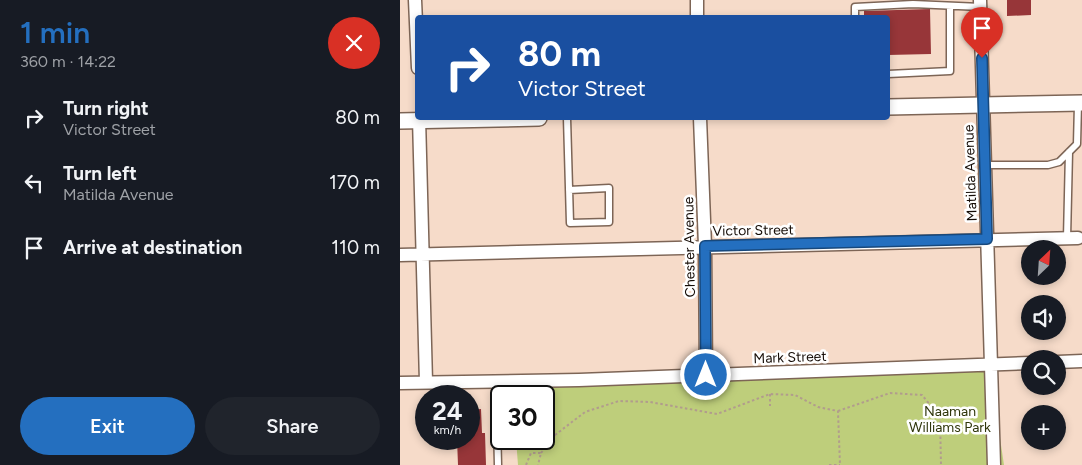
<!DOCTYPE html>
<html lang="en">
<head>
<meta charset="utf-8">
<style>
  body { margin:0; font-family:Figtree,sans-serif; background:#20242c; color:#f1f3f6; height:100vh; display:flex; flex-direction:column; font-size:19px; white-space:nowrap }
  * { box-sizing:border-box; margin:0 }
  p { font-size:16px; color:#9ea1a6 }
  .icon { flex:none; width:28px; height:28px; fill:none; stroke:currentColor; stroke-width:2; stroke-linecap:round; stroke-linejoin:round }
  .map { position:relative; flex:1; overflow:hidden }
  .details { display:flex; flex-direction:column; background:#171b24; width:400px }
  .details>* { flex:none }
  .hud { position:absolute; left:15px; top:15px; width:475px; height:105px; border-radius:5px; box-shadow:0 2px 8px #0003; background:#1a4fa0; color:#fff; overflow:hidden }
  .needle { width:32px; rotate:25deg }
  .buttons { position:absolute; left:621px; top:240px; display:grid; gap:10px }
  .buttons a { display:grid; place-items:center; width:45px; height:45px; border-radius:50%; background:#171b24; box-shadow:0 2px 8px #0003; font-size:25px }
  .speed { position:absolute; left:15px; top:385px; display:flex; gap:10px; font-size:25px; font-weight:700; text-align:center }
  .speed>* { display:grid; place-content:center; width:65px; height:65px; border-radius:50%; background:#171b24; box-shadow:0 2px 8px #0003; line-height:1 }
  .speed small { font-size:12px; font-weight:400 }
  .speed .limit { border:2px solid #111; border-radius:8px; background:#fff; color:#111 }
  .pin { position:absolute; display:grid; place-items:center; width:42px; height:42px; color:#fff; margin:-51px -21px; border-radius:50% 50% 50% 0; rotate:-45deg; box-shadow:0 0 5px #0007 }
  .pin .icon { rotate:45deg }
  .me { position:absolute; width:55px; margin:-28px; rotate:0deg; stroke-linejoin:round; filter:drop-shadow(0 0 4px #0008) }
  .turn { display:flex; align-items:center; gap:18px; height:105px; padding:0 20px; font-size:22px }
  .turn .icon { width:65px; height:65px; stroke-width:2.5 }
  .turn b { display:block; font-size:35px; line-height:42px }
  .round { display:grid; place-items:center; flex:none; width:52px; height:52px; border-radius:26px; background:#20242c }
  .summary { display:flex; align-items:center; justify-content:space-between; height:85px; padding:0 20px }
  h1 { font-size:30px; font-weight:600; line-height:38px; color:#246fbf }
  .action { display:flex; gap:10px; margin-top:auto; padding:10px 20px }
  .action a { flex:1; height:58px; border-radius:30px; background:#246fbf; color:#fff; font-size:20px; font-weight:600; line-height:58px; text-align:center }
  .action a+a { background:#20242c; color:#f1f3f6 }
  ul { padding:0; list-style:none }
  li { display:flex; align-items:center; gap:15px; height:65px; padding:0 20px }
  li div { flex:1 }
  li b { display:block; font-size:19px }
  li em { font-style:normal }
  main { display:flex; flex:1; min-height:0 }
  .map>svg:first-child { display:block }
  .green { fill:#bece7b }
  .building { fill:#973639 }
  .lines { fill:none; stroke-linecap:round; stroke-linejoin:round }
  .service-casing { stroke:#7d6556; stroke-width:9 }
  .minor-casing { stroke:#7d6556; stroke-width:15 }
  .tertiary-casing { stroke:#7d6556; stroke-width:18 }
  .path { stroke:#b19c8d; stroke-width:2; stroke-dasharray:2.5 2.5; stroke-linecap:butt }
  .service { stroke:#fff; stroke-width:6 }
  .minor { stroke:#fff; stroke-width:12 }
  .tertiary { stroke:#fff; stroke-width:15 }
  .route-casing { stroke:#17487c; stroke-width:12 }
  .route { stroke:#246fbf; stroke-width:9 }
  .labels { text-anchor:middle; stroke-width:5; stroke-linejoin:round; paint-order:stroke }
  .street-label { font-size:14px; fill:#150c06; stroke:#fff }
  .park-label { font-size:14px; fill:#2f360b; stroke:#fff }
</style>
</head>
<body>
<main>
<section class="details">
<div class="summary"><div><h1>1 min</h1><p>360 m · 14:22</p></div><a class="round" style="background:#d93025;color:#fff"><svg class="icon" aria-label="close" viewBox="0 0 24 24"><path d="M6 6l12 12M18 6L6 18"/></svg></a></div>
<ul>
<li><svg class="icon" aria-label="right" viewBox="0 0 24 24"><path d="M7 20v-9h11M14 6l5 5-5 5"/></svg><div><b>Turn right</b><p>Victor Street</p></div><em>80 m</em></li>
<li><svg class="icon" aria-label="left" viewBox="0 0 24 24"><path d="M17 20v-9H6M10 6l-5 5 5 5"/></svg><div><b>Turn left</b><p>Matilda Avenue</p></div><em>170 m</em></li>
<li><svg class="icon" aria-label="arrive" viewBox="0 0 24 24"><path d="M6 21V4h12l-3 4 3 4H6"/></svg><div><b>Arrive at destination</b></div><em>110 m</em></li>
</ul>
<div class="action"><a>Exit</a><a>Share</a></div>
</section>
<div class="map">
<svg width="682" height="465" viewBox="0 0 682 465">
  <rect width="100%" height="100%" fill="#f6dbc9"/>
  <path class="green" d="M 590,371 L 604,465 L 118,465 L 116,439 L 144,439 L 144,396 L 113,396 L 112,384 Z"/>
  <path class="building" d="M 607,0 L 631,0 L 631,15 L 607,16 Z
    M 530,9 L 531,54 L 488,55 L 488,18 L 464,18 L 464,11 Z
    M 81,409 L 82,433 L 85,433 L 86,465 L 58,465 L 57,439 L 69,439 L 69,410 Z"/>
  <g class="lines">
    <g class="service-casing">
      <path id="service" d="M 455,18 L 455,7 L 513,4 L 581,7
        M 488,74 L 550,71 L 550,6
        M 167,118 L 170,223 L 209,222 L 209,188 L 169,190
        M 585,165 L 648,165 L 659,162 L 677,144 L 678,104
        M 667,238 L 669,152
        M 96,381 L 98,465"/>
    </g>
    <g class="minor-casing">
      <path id="minor" d="M 15,0 L 18,68
        M 297,0 L 297,18
        M 580,0 L 594,465
        M 19,118 L 26,382
        M 300,118 L 305,246 L 306,375
        M 0,255 L 678,238
        M 658,362 L 682,361
        M 0,383 L 179,380 L 630,363"/>
    </g>
    <g class="tertiary-casing">
      <path id="tertiary" d="M 488,107 L 682,103
        M 0,121 L 139,118"/>
    </g>
    <path class="path" d="M 370,394 L 370,406
      M 438,411 L 490,393 L 522,395 L 540,417 L 541,465
      M 155,435 L 185,412 L 219,401 L 250,402 L 317,414 L 370,394 L 395,395 L 418,407 L 438,411 L 440,465
      M 141,453 L 155,435 L 144,426
      M 126,465 L 131,453 L 141,453 L 138,465
      M 429,465 L 440,465"/>
    <use href="#service" class="service"/>
    <use href="#minor" class="minor"/>
    <use href="#tertiary" class="tertiary"/>
  </g>
  <g class="lines">
    <g class="route-casing">
      <path id="route" d="M 306,375 L 305,246 L 587,239 L 582,58"/>
    </g>
    <use href="#route" class="route"/>
  </g>
  <g class="labels">
    <g class="street-label">
      <text transform="translate(570 173) rotate(-92)" y="5">Matilda Avenue</text>
      <text transform="translate(353 230) rotate(-1)" y="5">Victor Street</text>
      <text transform="translate(289 247) rotate(-91)" y="5">Chester Avenue</text>
      <text transform="translate(390 357) rotate(-2)" y="5">Mark Street</text>
    </g>
    <g class="park-label">
      <text x="550" y="416">Naaman<tspan x="550" dy="16">Williams Park</tspan></text>
    </g>
  </g>
</svg>
<div class="buttons">
<a><svg class="needle" viewBox="-14 -14 28 28"><path d="M0-13l5 13h-10z" fill="#e53935"/><path d="M0 13l5-13h-10z" fill="#9ea1a6"/></svg></a>
<a><svg class="icon" aria-label="sound" viewBox="0 0 24 24"><path d="M4 9h4l5-4v14l-5-4H4zM17 9q2 3 0 6"/></svg></a>
<a><svg class="icon" aria-label="search" viewBox="0 0 24 24"><circle cx="10" cy="10" r="6"/><path d="M15 15l6 6"/></svg></a>
<a>+</a>
</div>
<div class="speed"><div>24<small>km/h</small></div><div class="limit">30</div></div>
<div class="pin" style="left:582px;top:58px;background:#d93025"><svg class="icon" aria-label="arrive" viewBox="0 0 24 24"><path d="M6 21V4h12l-3 4 3 4H6"/></svg></div>
<svg class="me" style="left:306px;top:375px" viewBox="-20 -20 40 40"><circle r="17" fill="#246fbf" stroke="#fff" stroke-width="3"/><path d="M0-11L8 9 0 5-8 9z" fill="#fff"/></svg>
<div class="hud">
<div class="turn"><svg class="icon" aria-label="right" viewBox="0 0 24 24"><path d="M7 20v-9h11M14 6l5 5-5 5"/></svg><div><b>80 m</b>Victor Street</div></div>
</div>
</div>
</main>
</body>
</html>
